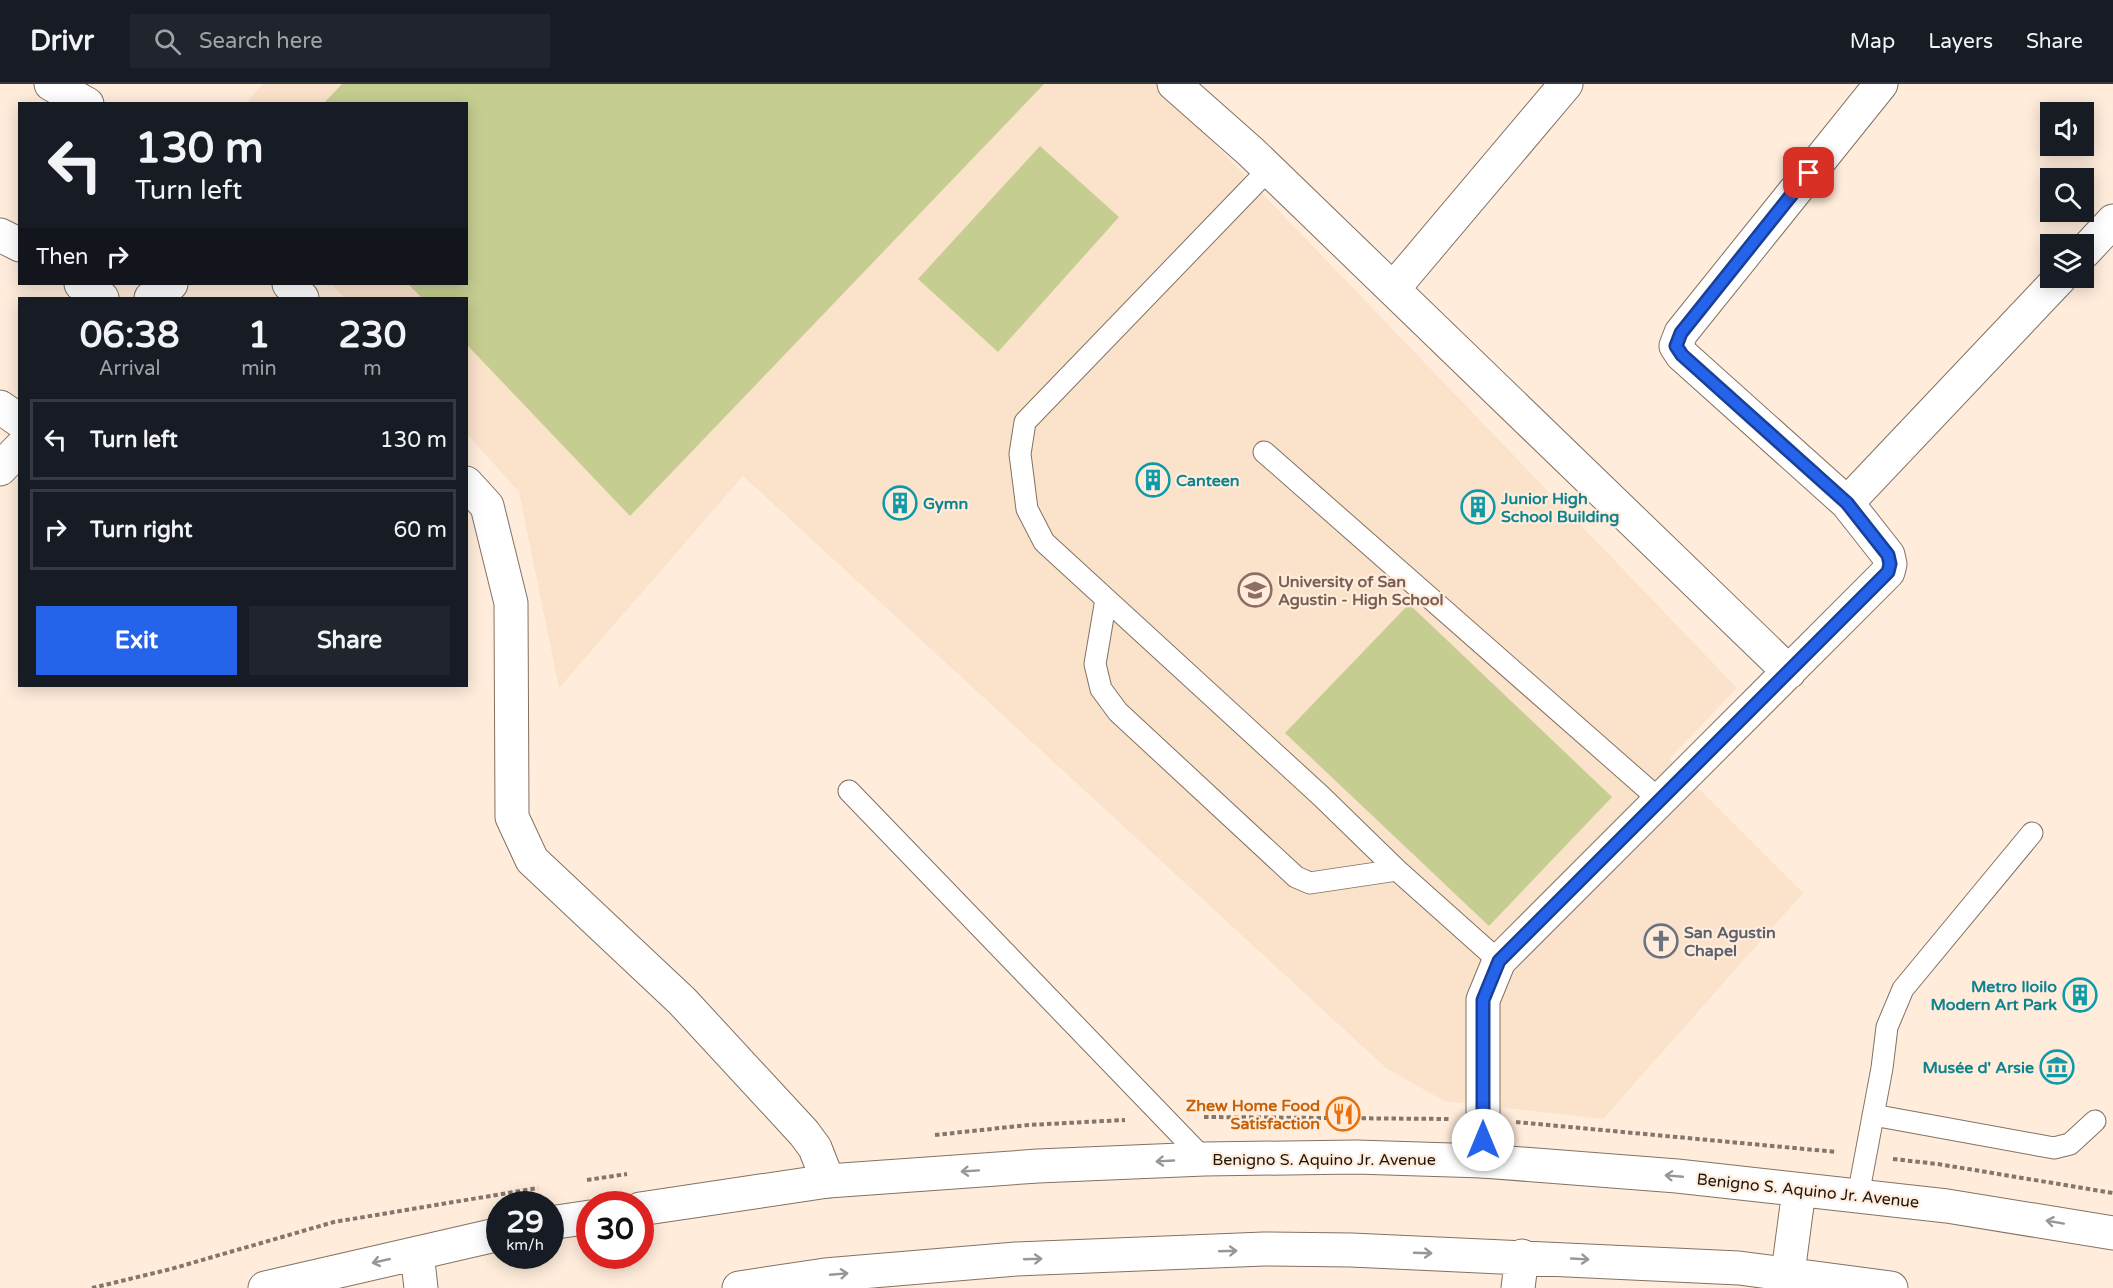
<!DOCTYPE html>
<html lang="en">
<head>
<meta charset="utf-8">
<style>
  body { margin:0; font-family:"Varela Round",sans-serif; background:#20242c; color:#f1f3f6; height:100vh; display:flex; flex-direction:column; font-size:22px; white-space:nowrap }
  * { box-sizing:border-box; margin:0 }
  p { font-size:20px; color:#9ea1a6 }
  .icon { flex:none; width:33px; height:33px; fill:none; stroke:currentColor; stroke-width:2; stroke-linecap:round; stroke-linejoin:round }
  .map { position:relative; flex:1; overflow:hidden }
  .sheet { position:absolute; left:18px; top:213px; width:450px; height:390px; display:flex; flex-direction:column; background:#171b24; border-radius:0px; box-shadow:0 3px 15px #0003 }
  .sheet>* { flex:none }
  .hud { position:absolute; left:18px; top:18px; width:450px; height:183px; border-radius:0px; box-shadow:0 3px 15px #0003; background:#171b24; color:#f1f3f6; overflow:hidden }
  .tools { position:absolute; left:2040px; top:18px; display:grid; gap:12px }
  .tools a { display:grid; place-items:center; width:54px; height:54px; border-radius:0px; background:#171b24; box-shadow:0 3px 15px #0003; font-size:30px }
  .speed { position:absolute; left:486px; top:1107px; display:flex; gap:12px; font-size:30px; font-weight:700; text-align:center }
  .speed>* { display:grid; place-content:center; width:78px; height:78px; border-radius:50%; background:#171b24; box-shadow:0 3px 15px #0003; line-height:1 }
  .speed small { font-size:15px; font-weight:400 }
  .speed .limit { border:9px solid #d22; background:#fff; color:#111 }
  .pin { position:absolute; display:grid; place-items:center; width:51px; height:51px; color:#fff; margin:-26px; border-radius:12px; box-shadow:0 3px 9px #0006 }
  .me { position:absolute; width:66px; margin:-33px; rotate:0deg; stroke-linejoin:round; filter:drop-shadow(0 0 4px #0008) }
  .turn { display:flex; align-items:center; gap:21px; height:126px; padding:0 18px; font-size:27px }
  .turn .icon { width:78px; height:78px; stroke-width:2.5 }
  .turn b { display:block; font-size:42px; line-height:51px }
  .then { display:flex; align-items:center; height:57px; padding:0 18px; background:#0003; gap:12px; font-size:22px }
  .eta { display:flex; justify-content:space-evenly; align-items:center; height:102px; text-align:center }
  .eta b { font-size:36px; font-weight:700; line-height:42px }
  .action { display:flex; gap:12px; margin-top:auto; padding:12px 18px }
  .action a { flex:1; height:69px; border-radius:0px; background:#2563eb; color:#fff; font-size:24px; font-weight:700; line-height:69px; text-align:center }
  .action a+a { background:#20242c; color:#f1f3f6 }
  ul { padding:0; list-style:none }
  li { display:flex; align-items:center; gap:18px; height:81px; margin:0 12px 9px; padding:0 6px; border:3px solid #363941; border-radius:0px }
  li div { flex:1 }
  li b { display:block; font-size:22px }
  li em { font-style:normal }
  header { display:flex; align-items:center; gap:36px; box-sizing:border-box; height:84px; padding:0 30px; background:#171b24; border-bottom:2px solid #363941 }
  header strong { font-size:28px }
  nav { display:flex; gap:33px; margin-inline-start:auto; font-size:21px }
  .search { width:420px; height:54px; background:#20242c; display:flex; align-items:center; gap:15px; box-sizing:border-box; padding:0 21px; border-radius:0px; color:#9ea1a6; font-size:22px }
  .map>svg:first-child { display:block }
  .built { fill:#fbe2cb }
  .green { fill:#c6cd90 }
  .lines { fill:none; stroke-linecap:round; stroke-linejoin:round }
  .service-casing { stroke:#837263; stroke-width:23 }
  .minor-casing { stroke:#837263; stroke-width:35 }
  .trunk-casing { stroke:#837263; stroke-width:35 }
  .path { stroke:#83776c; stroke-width:4; stroke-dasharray:4.5 3; stroke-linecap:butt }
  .service { stroke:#fff; stroke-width:21 }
  .minor { stroke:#fff; stroke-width:33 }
  .trunk { stroke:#fff; stroke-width:33 }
  .oneway { stroke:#999693 }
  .route-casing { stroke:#184099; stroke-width:15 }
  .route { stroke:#2563eb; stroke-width:10 }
  .labels { text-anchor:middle; stroke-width:4.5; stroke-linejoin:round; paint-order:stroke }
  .culture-label { font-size:16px; font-weight:bold; fill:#0d838f; stroke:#ffecdb; text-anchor:start }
  .education-label { font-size:16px; font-weight:bold; fill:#785e54; stroke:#ffecdb; text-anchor:start }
  .worship-label { font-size:16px; font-weight:bold; fill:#5b616d; stroke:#ffecdb; text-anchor:start }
  .food-label { font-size:16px; font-weight:bold; fill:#c56008; stroke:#ffecdb; text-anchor:end }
  .street-label { font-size:16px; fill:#1c150f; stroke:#ffecdb }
</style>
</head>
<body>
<header>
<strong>Drivr</strong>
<div class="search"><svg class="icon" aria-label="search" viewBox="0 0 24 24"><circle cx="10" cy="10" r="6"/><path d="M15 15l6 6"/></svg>Search here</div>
<nav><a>Map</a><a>Layers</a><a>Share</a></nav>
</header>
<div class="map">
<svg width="2113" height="1204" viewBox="0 0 2113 1204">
  <rect width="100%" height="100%" fill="#ffecdb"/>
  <path class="built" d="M 263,0 L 1157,0 L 1737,604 L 1669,675 L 1803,809 L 1603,1035 L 1444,1017 L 1386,984 L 743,392 L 559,604 L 519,408 L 467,350 L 466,214 L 344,214 L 331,200 L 466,200 L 466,20 L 245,20 Z"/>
  <path class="green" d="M 342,0 L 1044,0 L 630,432 L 467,261 L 466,214 L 422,214 L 408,200 L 466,200 L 466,20 L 324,19 Z
    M 1040,62 L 1119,133 L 998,268 L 918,195 Z
    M 1409,520 L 1612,713 L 1489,842 L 1285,649 Z"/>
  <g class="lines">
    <g class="service-casing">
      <path id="service" d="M 1269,85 L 1025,338 L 1020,370 L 1027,425 L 1044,458 L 1321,712 L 1397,786 L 1499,877
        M 1264,368 L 1661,717
        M 1106,515 L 1095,580 L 1101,605 L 1118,628 L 1296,793 L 1310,799 L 1397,786
        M 849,707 L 1204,1075
        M 1873,1031 L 2054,1064 L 2070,1060 L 2095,1037
        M 1858,1112 L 1882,984 L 1887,943 L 1903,905 L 2032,749"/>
    </g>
    <g class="minor-casing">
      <path id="minor" d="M 51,0 L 87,20
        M 1174,0 L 1251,68 L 1789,588
        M 0,151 L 20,161
        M 2084,168 L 2113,137
        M 81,200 L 102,214
        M 289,200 L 302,214
        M 1393,205 L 1566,0
        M 151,214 L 171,200
        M 0,323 L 20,337
        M 0,385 L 20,364
        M 466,399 L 487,422 L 511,519 L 512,733 L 532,776 L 682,917 L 804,1049 L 815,1064 L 828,1097
        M 1847,419 L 1682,271 L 1676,262 L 1681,249 L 1881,0
        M 1483,1077 L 1483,916 L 1499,877 L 1888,488 L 1890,480 L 1888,471 L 1847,419 L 2060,194"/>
    </g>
    <g class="trunk-casing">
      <path id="trunk" d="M 640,1125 L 828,1097 L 1038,1082 L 1204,1075 L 1356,1073 L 1483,1077 L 1677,1092 L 1947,1122 L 2113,1149
        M 550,1139 L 590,1133
        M 417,1169 L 421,1204
        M 1788,1189 L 1799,1106
        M 265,1204 L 500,1150
        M 739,1204 L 825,1191 L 1016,1175 L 1264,1165 L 1351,1166 L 1739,1184 L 1891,1204
        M 1518,1204 L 1522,1172"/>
    </g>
    <path class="path" d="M 1204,1033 L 1449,1035
      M 1516,1038 L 1837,1068
      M 935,1051 L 1028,1041 L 1125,1036
      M 1893,1075 L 1938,1080 L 2113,1109
      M 587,1096 L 627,1090
      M 92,1204 L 171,1185 L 334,1138 L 538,1104"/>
    <use href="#service" class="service"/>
    <use href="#minor" class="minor"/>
    <use href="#trunk" class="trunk"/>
  </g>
  <defs><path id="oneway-shaft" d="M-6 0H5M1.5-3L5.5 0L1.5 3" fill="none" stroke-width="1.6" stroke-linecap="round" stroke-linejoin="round" transform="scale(1.5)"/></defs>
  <g class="oneway">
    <use href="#oneway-shaft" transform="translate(1165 1077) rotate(177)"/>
    <use href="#oneway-shaft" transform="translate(970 1087) rotate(176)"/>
    <use href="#oneway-shaft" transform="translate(1674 1092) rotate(-175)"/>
    <use href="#oneway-shaft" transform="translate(2055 1138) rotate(-170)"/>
    <use href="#oneway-shaft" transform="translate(1228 1167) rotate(-2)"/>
    <use href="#oneway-shaft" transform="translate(1423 1169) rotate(2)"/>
    <use href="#oneway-shaft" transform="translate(1033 1175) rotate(-2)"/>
    <use href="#oneway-shaft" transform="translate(1580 1175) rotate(3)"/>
    <use href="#oneway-shaft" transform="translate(381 1177) rotate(167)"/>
    <use href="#oneway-shaft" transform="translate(839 1190) rotate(-5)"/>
  </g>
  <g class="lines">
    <g class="route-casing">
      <path id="route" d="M 1483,1056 L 1483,916 L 1499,877 L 1888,488 L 1890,480 L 1888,471 L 1847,419 L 1682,271 L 1676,262 L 1681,249 L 1809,89"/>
    </g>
    <use href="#route" class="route"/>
  </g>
  <defs>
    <g id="building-ring" transform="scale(1.725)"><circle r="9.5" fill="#ffecdb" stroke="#0f9aa8" stroke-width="1.5"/><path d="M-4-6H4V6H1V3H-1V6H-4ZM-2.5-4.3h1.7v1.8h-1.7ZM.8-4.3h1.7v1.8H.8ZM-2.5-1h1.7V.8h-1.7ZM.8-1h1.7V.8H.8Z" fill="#0f9aa8"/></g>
    <g id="school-ring" transform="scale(1.725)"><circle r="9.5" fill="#ffecdb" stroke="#8d6e63" stroke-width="1.5"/><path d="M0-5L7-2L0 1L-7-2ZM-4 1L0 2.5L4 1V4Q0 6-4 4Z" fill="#8d6e63"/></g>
    <g id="church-ring" transform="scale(1.725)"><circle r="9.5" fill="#ffecdb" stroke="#6b7280" stroke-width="1.5"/><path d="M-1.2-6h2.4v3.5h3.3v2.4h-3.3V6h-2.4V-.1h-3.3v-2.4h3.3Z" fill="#6b7280"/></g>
    <g id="museum-ring" transform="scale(1.725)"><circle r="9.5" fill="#ffecdb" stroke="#0f9aa8" stroke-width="1.5"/><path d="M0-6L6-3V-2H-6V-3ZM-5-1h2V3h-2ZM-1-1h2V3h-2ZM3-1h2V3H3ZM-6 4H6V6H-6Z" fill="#0f9aa8"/></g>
    <g id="restaurant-ring" transform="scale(1.725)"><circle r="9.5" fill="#ffecdb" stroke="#e8710a" stroke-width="1.5"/><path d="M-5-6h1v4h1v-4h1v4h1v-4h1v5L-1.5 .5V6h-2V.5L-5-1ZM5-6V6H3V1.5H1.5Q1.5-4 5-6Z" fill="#e8710a"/></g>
  </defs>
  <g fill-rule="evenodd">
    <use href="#building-ring" x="1153" y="396"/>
    <use href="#building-ring" x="900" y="419"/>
    <use href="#building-ring" x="1478" y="423"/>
    <use href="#school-ring" x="1255" y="506"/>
    <use href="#church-ring" x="1661" y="857"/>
    <use href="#building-ring" x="2080" y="911"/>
    <use href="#museum-ring" x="2057" y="983"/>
    <use href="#restaurant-ring" x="1343" y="1030"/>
  </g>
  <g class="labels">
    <g class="culture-label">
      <text x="1176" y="402">Canteen</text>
      <text x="1501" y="420">Junior High<tspan x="1501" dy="18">School Building</tspan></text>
      <text x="923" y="425">Gymn</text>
      <text x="2057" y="908" text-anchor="end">Metro Iloilo<tspan x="2057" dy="18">Modern Art Park</tspan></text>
      <text x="2034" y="989" text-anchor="end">Musée d' Arsie</text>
    </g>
    <g class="education-label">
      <text x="1278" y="503">University of San<tspan x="1278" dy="18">Agustin - High School</tspan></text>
    </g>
    <g class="worship-label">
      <text x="1684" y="854">San Agustin<tspan x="1684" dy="18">Chapel</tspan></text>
    </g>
    <g class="food-label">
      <text x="1320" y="1027">Zhew Home Food<tspan x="1320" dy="18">Satisfaction</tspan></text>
    </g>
    <g class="street-label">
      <text x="1324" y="1081">Benigno S. Aquino Jr. Avenue</text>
      <text transform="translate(1808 1106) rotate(6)" y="6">Benigno S. Aquino Jr. Avenue</text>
    </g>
  </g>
</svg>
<div class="tools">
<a><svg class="icon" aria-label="sound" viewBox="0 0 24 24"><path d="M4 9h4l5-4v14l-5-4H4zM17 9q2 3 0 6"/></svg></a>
<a><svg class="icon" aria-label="search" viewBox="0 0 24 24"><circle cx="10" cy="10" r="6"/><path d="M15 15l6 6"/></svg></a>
<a><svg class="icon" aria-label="layers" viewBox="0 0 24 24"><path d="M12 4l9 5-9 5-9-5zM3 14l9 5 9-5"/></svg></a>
</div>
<div class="speed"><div>29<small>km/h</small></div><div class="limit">30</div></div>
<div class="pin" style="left:1809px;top:89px;background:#d93025"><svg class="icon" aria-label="arrive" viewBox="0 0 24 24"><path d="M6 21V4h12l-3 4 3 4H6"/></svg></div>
<svg class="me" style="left:1483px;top:1056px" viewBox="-20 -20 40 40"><circle r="19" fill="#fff"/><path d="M0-13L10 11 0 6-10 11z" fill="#2563eb"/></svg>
<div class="hud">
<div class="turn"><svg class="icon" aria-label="left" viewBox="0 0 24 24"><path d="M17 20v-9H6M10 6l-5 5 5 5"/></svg><div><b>130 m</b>Turn left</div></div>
<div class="then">Then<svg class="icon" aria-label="right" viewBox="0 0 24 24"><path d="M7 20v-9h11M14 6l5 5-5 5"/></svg></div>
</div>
<section class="sheet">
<div class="eta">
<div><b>06:38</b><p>Arrival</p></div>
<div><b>1</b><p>min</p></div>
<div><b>230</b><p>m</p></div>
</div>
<ul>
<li><svg class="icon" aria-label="left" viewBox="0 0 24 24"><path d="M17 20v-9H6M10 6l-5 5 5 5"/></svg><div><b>Turn left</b></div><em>130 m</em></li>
<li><svg class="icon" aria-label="right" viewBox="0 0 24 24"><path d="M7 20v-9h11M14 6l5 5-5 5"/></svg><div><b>Turn right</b></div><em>60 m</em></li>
</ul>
<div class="action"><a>Exit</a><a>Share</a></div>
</section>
</div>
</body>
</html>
